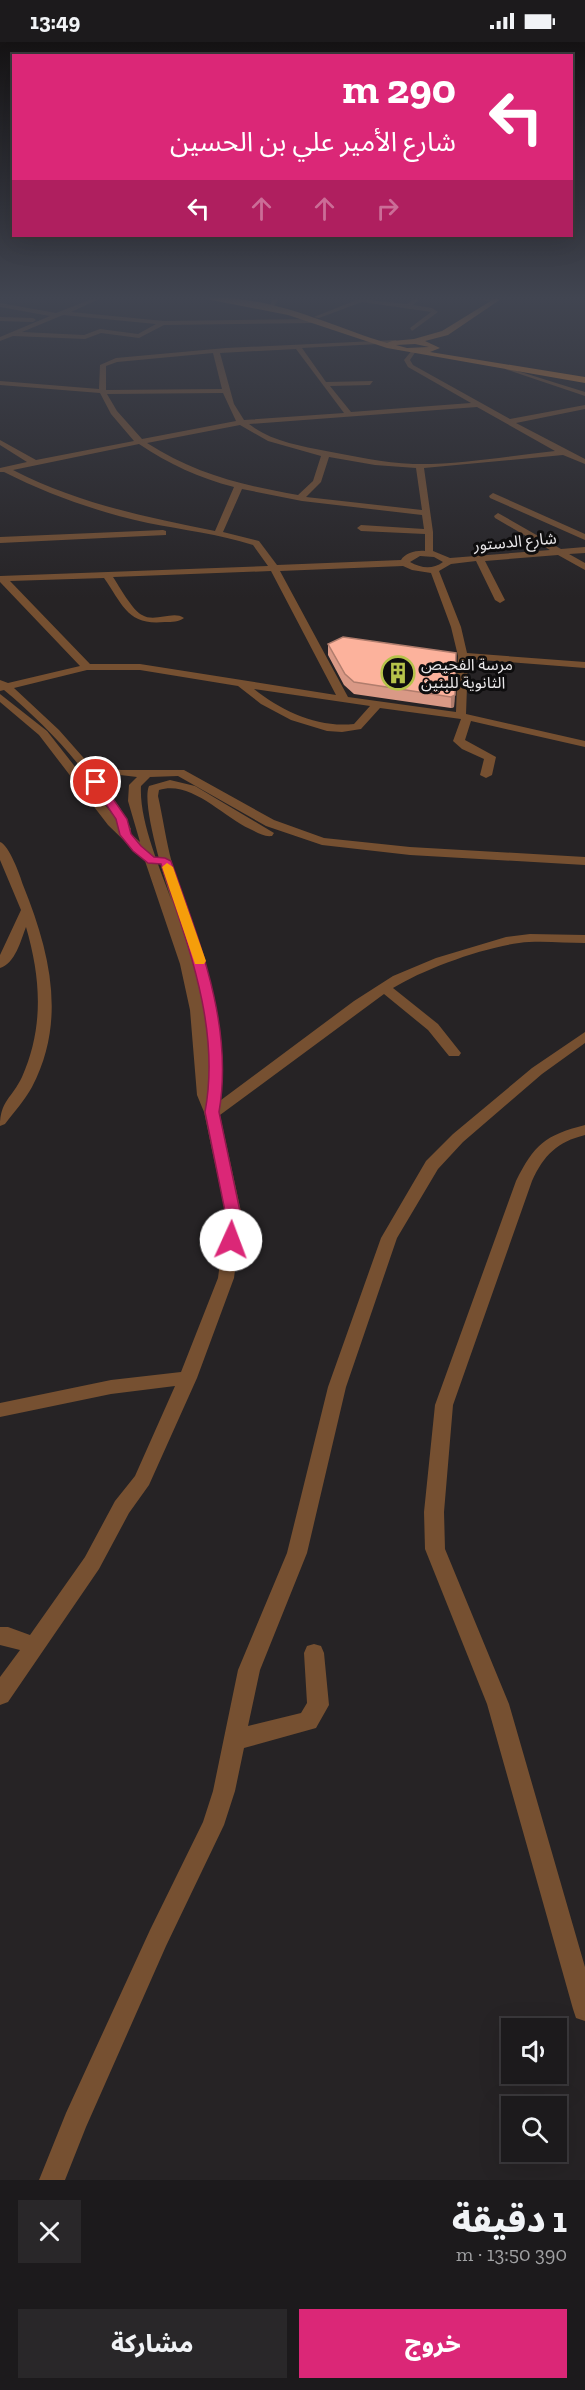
<!DOCTYPE html>
<html lang="ar">
<head>
<meta charset="utf-8">
<style>
  body { margin:0; font-family:"Zilla Slab","Noto Sans Arabic",serif; background:#292729; color:#f1f3f6; direction:rtl; height:100vh; display:flex; flex-direction:column; font-size:22px; white-space:nowrap }
  * { box-sizing:border-box; margin:0 }
  p { font-size:20px; color:#a0a1a3 }
  .icon { flex:none; width:33px; height:33px; fill:none; stroke:currentColor; stroke-width:2; stroke-linecap:round; stroke-linejoin:round }
  .map { position:relative; height:2138px; overflow:hidden; direction:ltr }
  .drawer { display:flex; flex-direction:column; background:#1c1a1c; flex:1 }
  .drawer>* { flex:none }
  .hud { position:absolute; left:12px; top:12px; width:561px; height:183px; border-radius:0px; box-shadow:0 6px 24px #0002,0 0 0 2px #3a383b; direction:rtl; background:#db2777; color:#fff; overflow:hidden }
  .tools { position:absolute; left:501px; top:1976px; display:grid; gap:12px }
  .tools a { display:grid; place-items:center; width:66px; height:66px; border-radius:0px; background:#1c1a1c; box-shadow:0 6px 24px #0002,0 0 0 2px #3a383b; font-size:30px }
  .pin { position:absolute; display:grid; place-items:center; width:51px; height:51px; color:#fff; margin:-26px; border:3px solid #fff; border-radius:50%; box-shadow:0 2px 6px #0007 }
  .me { position:absolute; width:66px; margin:-33px; rotate:2deg; stroke-linejoin:round; filter:drop-shadow(0 0 4px #0008) }
  .turn { display:flex; align-items:center; gap:21px; height:126px; padding:0 18px; font-size:27px }
  .turn .icon { width:78px; height:78px; stroke-width:2.5 }
  .turn b { display:block; font-size:42px; line-height:51px }
  .lanes { display:flex; align-items:center; height:57px; padding:0 18px; background:#0003; justify-content:center; gap:30px; direction:ltr }
  .lanes .off { opacity:.35 }
  .round { display:grid; place-items:center; flex:none; width:63px; height:63px; border-radius:0px; background:#292729 }
  .summary { display:flex; align-items:center; justify-content:space-between; height:102px; padding:0 18px }
  h1 { font-size:36px; font-weight:800; line-height:45px }
  .primary-button { display:flex; gap:12px; margin-top:auto; padding:12px 18px }
  .primary-button a { flex:1; height:69px; border-radius:0px; background:#db2777; color:#fff; font-size:24px; font-weight:800; line-height:69px; text-align:center }
  .primary-button a+a { background:#292729; color:#f1f3f6 }
  .status { display:flex; justify-content:space-between; align-items:center; height:42px; padding:0 30px; background:#1c1a1c; direction:ltr }
  .status svg { height:16px; fill:currentColor }
  .map>svg:first-child { display:block }
  .lines { fill:none; stroke-linecap:round; stroke-linejoin:round }
  .minor { fill:#765031; fill-rule:evenodd }
  .major { fill:#c87931; fill-rule:evenodd }
  .wall { fill:#d99986 }
  .shaded-wall { fill:#b07d6d }
  .building { fill:#fcb29c; stroke:#b07d6d; stroke-width:1.5 }
  .route { fill:#db2777; stroke:#8e194d; stroke-width:1.5 }
  .slow { fill:#f59e0b }
  .labels { text-anchor:middle; stroke-width:6; stroke-linejoin:round; paint-order:stroke }
  .far-street-label { font-size:16px; fill:#e9e7e9; stroke:#0e0d0e }
  .far-poi-label { font-size:16px; fill:#e9e7e9; stroke:#0e0d0e; text-anchor:start }
</style>
</head>
<body>
<div class="status"><b>13:49</b><svg viewBox="0 0 49 12"><path d="M0 12V9h3v3zM5 12V6h3v6zM10 12V3h3v9zM15 12V0h3v12zM26 1h20v11H26zM47 4h2v5h-2z"/></svg></div>
<div class="map">
<svg width="585" height="2138" viewBox="0 0 585 2138">
  <rect width="100%" height="100%" fill="#262325"/>
  <g class="lines">
    <path class="minor" d="M 92,257 L 99,257 L 71,270 L 164,279 L 316,277 L 319,279 L 316,281 L 164,283 L 139,296 L 101,291 L 85,297 L 13,294 L 0,299 L 0,295 L 50,274 L 0,265 L 0,261 L 56,271 ZM 63,273 L 156,282 L 138,292 L 100,287 L 84,293 L 22,290 Z
      M 273,257 L 279,257 L 273,265 L 270,263 Z
      M 359,257 L 407,262 L 414,257 L 420,257 L 413,263 L 432,266 L 438,270 L 412,289 L 410,286 L 431,270 L 362,260 L 319,276 L 314,275 Z
      M 473,257 L 498,257 L 499,258 L 496,260 Z
      M 0,275 L 33,276 L 36,278 L 33,280 L 0,279 Z
      M 396,298 L 398,301 L 302,306 L 326,340 L 373,339 L 370,343 L 330,344 L 351,370 L 471,361 L 408,325 L 404,318 L 413,307 L 416,309 L 410,318 L 413,323 L 510,377 L 585,363 L 585,367 L 516,381 L 585,417 L 585,422 L 563,413 L 424,426 L 433,490 L 433,509 L 450,516 L 550,508 L 495,476 L 494,474 L 498,471 L 561,507 L 585,505 L 585,511 L 569,512 L 585,521 L 585,528 L 558,513 L 485,519 L 505,558 L 500,561 L 495,558 L 476,519 L 451,522 L 439,529 L 461,585 L 467,611 L 585,620 L 585,626 L 468,617 L 466,672 L 585,699 L 585,705 L 471,679 L 465,698 L 496,715 L 492,733 L 486,736 L 480,733 L 484,717 L 462,707 L 453,699 L 461,677 L 380,666 L 361,687 L 342,690 L 327,689 L 291,678 L 261,662 L 238,644 L 140,628 L 87,628 L 14,646 L 59,688 L 89,722 L 121,728 L 184,728 L 274,778 L 324,796 L 410,805 L 585,815 L 585,823 L 410,813 L 322,803 L 266,784 L 178,734 L 150,735 L 141,744 C 139,779 160,826 172,860 C 165,838 141,762 149,744 L 170,738 L 195,744 L 274,791 L 272,794 C 264,795 258,791 250,787 C 222,774 191,738 159,748 L 158,754 C 163,776 166,799 172,821 C 195,902 229,971 221,1058 L 354,959 L 393,934 L 436,916 L 506,895 L 530,892 L 585,893 L 585,901 C 567,901 548,899 529,900 C 492,902 425,926 393,946 L 438,982 L 461,1011 L 459,1014 L 449,1014 L 428,988 L 384,952 L 220,1073 L 242,1174 L 234,1236 L 197,1336 L 149,1443 L 129,1471 L 99,1527 L 8,1660 L 0,1663 L 0,1635 L 20,1608 L 0,1603 L 0,1585 L 8,1585 L 30,1593 L 85,1515 L 115,1459 L 135,1434 L 175,1344 L 111,1352 L 0,1375 L 0,1361 L 111,1338 L 181,1330 L 218,1236 L 226,1174 L 204,1070 L 197,1053 L 190,968 L 180,922 L 145,819 L 108,783 L 39,693 L 0,660 L 0,652 L 47,689 L 113,773 C 86,725 46,683 4,648 L 0,649 L 0,638 L 8,641 L 80,624 L 0,540 L 0,534 L 268,524 L 253,503 C 219,492 183,488 148,481 C 98,470 49,453 4,430 L 0,430 L 0,426 L 27,420 L 0,403 L 0,398 L 36,418 L 134,399 L 111,372 L 100,351 L 0,343 L 0,339 L 99,347 L 100,323 L 116,316 L 226,306 ZM 296,307 L 344,371 L 244,378 L 234,362 L 220,311 ZM 213,311 L 222,347 L 106,348 L 106,324 L 117,320 ZM 223,351 L 236,379 L 142,397 L 117,369 L 107,352 ZM 477,365 L 555,409 C 508,414 460,423 413,422 C 383,421 354,414 326,409 C 301,404 270,399 249,382 ZM 240,383 L 268,399 L 321,414 L 313,439 L 298,453 C 242,443 195,432 147,401 ZM 139,402 C 169,422 199,436 234,445 L 215,489 C 145,475 77,461 13,428 ZM 329,415 L 375,423 L 416,426 L 422,468 L 306,455 L 321,440 ZM 242,447 L 302,459 L 422,473 L 424,487 L 361,483 L 357,486 L 361,489 L 425,492 L 425,509 C 417,508 405,511 401,518 L 277,523 L 259,499 L 223,490 ZM 420,514 L 434,515 L 443,520 C 432,528 421,526 410,520 ZM 403,524 L 412,528 L 431,531 L 451,585 L 458,614 L 456,670 L 348,655 L 280,529 ZM 271,529 L 336,653 L 140,622 L 90,622 L 10,539 L 104,536 C 123,563 128,584 165,580 C 172,580 179,580 184,576 C 173,568 155,581 142,573 C 133,569 119,544 113,535 ZM 254,647 L 370,664 L 354,682 C 317,686 282,669 254,647 ZM 95,730 L 137,735 L 129,743 L 128,759 L 140,800 L 129,790 L 131,787 L 120,766 Z
      M 505,325 L 585,350 L 585,354 L 505,327 Z
      M 493,451 L 585,492 L 585,498 L 490,456 L 489,454 Z
      M 163,488 L 166,489 L 166,493 L 0,501 L 0,495 Z
      M 0,800 C 9,803 20,833 23,843 C 50,910 67,978 32,1045 C 25,1058 14,1070 5,1082 L 0,1084 C 0,1059 12,1056 22,1035 C 44,985 41,937 26,885 C 21,898 15,922 0,926 L 0,913 L 21,868 L 0,818 Z
      M 585,990 L 585,1001 L 542,1032 L 463,1100 L 438,1127 L 397,1196 L 346,1345 L 307,1511 L 260,1628 L 248,1684 L 301,1671 L 307,1661 L 304,1611 L 307,1604 L 314,1602 L 321,1604 L 324,1611 L 329,1663 L 316,1686 L 244,1706 L 235,1749 L 224,1783 L 166,1904 L 86,2085 L 65,2138 L 39,2138 L 66,2071 L 150,1888 L 203,1780 L 213,1749 L 238,1628 L 287,1511 L 328,1345 L 381,1196 L 426,1119 L 453,1092 L 532,1026 Z
      M 585,1083 L 585,1093 C 557,1100 544,1113 532,1139 L 453,1363 L 444,1470 L 445,1507 L 509,1662 L 585,1925 L 585,1979 L 576,1976 L 573,1967 L 487,1662 L 425,1507 L 424,1470 L 435,1363 L 516,1139 C 534,1103 545,1093 585,1083 Z"/>
    <path class="major" d="M 206,257 C 268,251 330,284 387,301 L 392,299 L 414,297 L 442,289 L 494,257 L 501,257 L 448,293 L 425,299 L 440,306 L 430,310 L 585,335 L 585,341 L 387,306 L 288,273 ZM 396,303 L 415,302 L 429,305 L 407,306 Z"/>
  </g>
  <path class="wall" d="M 328,602 L 456,611 L 454,665 L 451,666 L 354,652 L 344,643 L 328,613 Z"/>
  <path class="shaded-wall" d="M 455,653 L 454,665 L 451,666 L 451,655 Z"/>
  <path class="building" d="M 343,595 L 456,611 L 455,653 L 451,655 L 354,640 L 345,632 L 328,602 Z"/>
  <linearGradient id="sky" x2="0" y2="1"><stop stop-color="#151314"/><stop offset="0.46" stop-color="#414551"/><stop offset="1" stop-color="#414551" stop-opacity="0"/></linearGradient>
  <rect width="585" height="556" fill="url(#sky)"/>
  <path class="route" d="M 96,737 L 100,738 L 127,777 L 131,792 L 141,804 L 154,815 L 165,816 L 171,819 C 199,899 234,984 219,1070 L 241,1174 L 237,1202 L 226,1202 L 224,1198 L 226,1174 L 205,1070 C 221,985 187,901 161,822 L 148,821 L 133,809 L 120,793 L 116,777 L 91,740 Z"/>
  <path class="slow" d="M 167,821 L 173,825 L 206,919 L 204,922 L 195,922 L 194,919 L 162,825 Z"/>
  <defs>
    <g id="building-ring" transform="scale(1.725)"><circle r="9.5" fill="#0e0d0e" stroke="#b5c24a" stroke-width="1.5"/><path d="M-4-6H4V6H1V3H-1V6H-4ZM-2.5-4.3h1.7v1.8h-1.7ZM.8-4.3h1.7v1.8H.8ZM-2.5-1h1.7V.8h-1.7ZM.8-1h1.7V.8H.8Z" fill="#b5c24a"/></g>
  </defs>
  <g fill-rule="evenodd">
    <use href="#building-ring" x="398" y="631"/>
  </g>
  <g class="labels">
    <g class="far-street-label">
      <text transform="translate(515 499) rotate(-5)" y="6">شارع الدستور</text>
    </g>
    <g class="far-poi-label">
      <text x="421" y="628">مرسة الفحيص<tspan x="421" dy="18">الثانوية للبنين</tspan></text>
    </g>
  </g>
</svg>
<div class="tools">
<a><svg class="icon" aria-label="sound" viewBox="0 0 24 24"><path d="M4 9h4l5-4v14l-5-4H4zM17 9q2 3 0 6"/></svg></a>
<a><svg class="icon" aria-label="search" viewBox="0 0 24 24"><circle cx="10" cy="10" r="6"/><path d="M15 15l6 6"/></svg></a>
</div>
<div class="pin" style="left:96px;top:740px;background:#d93025"><svg class="icon" aria-label="arrive" viewBox="0 0 24 24"><path d="M6 21V4h12l-3 4 3 4H6"/></svg></div>
<svg class="me" style="left:231px;top:1198px" viewBox="-20 -20 40 40"><circle r="19" fill="#fff"/><path d="M0-13L10 11 0 6-10 11z" fill="#db2777"/></svg>
<div class="hud">
<div class="turn"><svg class="icon" aria-label="left" viewBox="0 0 24 24"><path d="M17 20v-9H6M10 6l-5 5 5 5"/></svg><div><b>290 m</b>شارع الأمير علي بن الحسين</div></div>
<div class="lanes"><svg class="icon" aria-label="left" viewBox="0 0 24 24"><path d="M17 20v-9H6M10 6l-5 5 5 5"/></svg><svg class="icon off" aria-label="ahead" viewBox="0 0 24 24"><path d="M12 20V5M6 11l6-6 6 6"/></svg><svg class="icon off" aria-label="ahead" viewBox="0 0 24 24"><path d="M12 20V5M6 11l6-6 6 6"/></svg><svg class="icon off" aria-label="right" viewBox="0 0 24 24"><path d="M7 20v-9h11M14 6l5 5-5 5"/></svg></div>
</div>
</div>
<section class="drawer">
<div class="summary"><div><h1>1 دقيقة</h1><p>390 m · 13:50</p></div><a class="round"><svg class="icon" aria-label="close" viewBox="0 0 24 24"><path d="M6 6l12 12M18 6L6 18"/></svg></a></div>
<div class="primary-button"><a>خروج</a><a>مشاركة</a></div>
</section>
</body>
</html>
